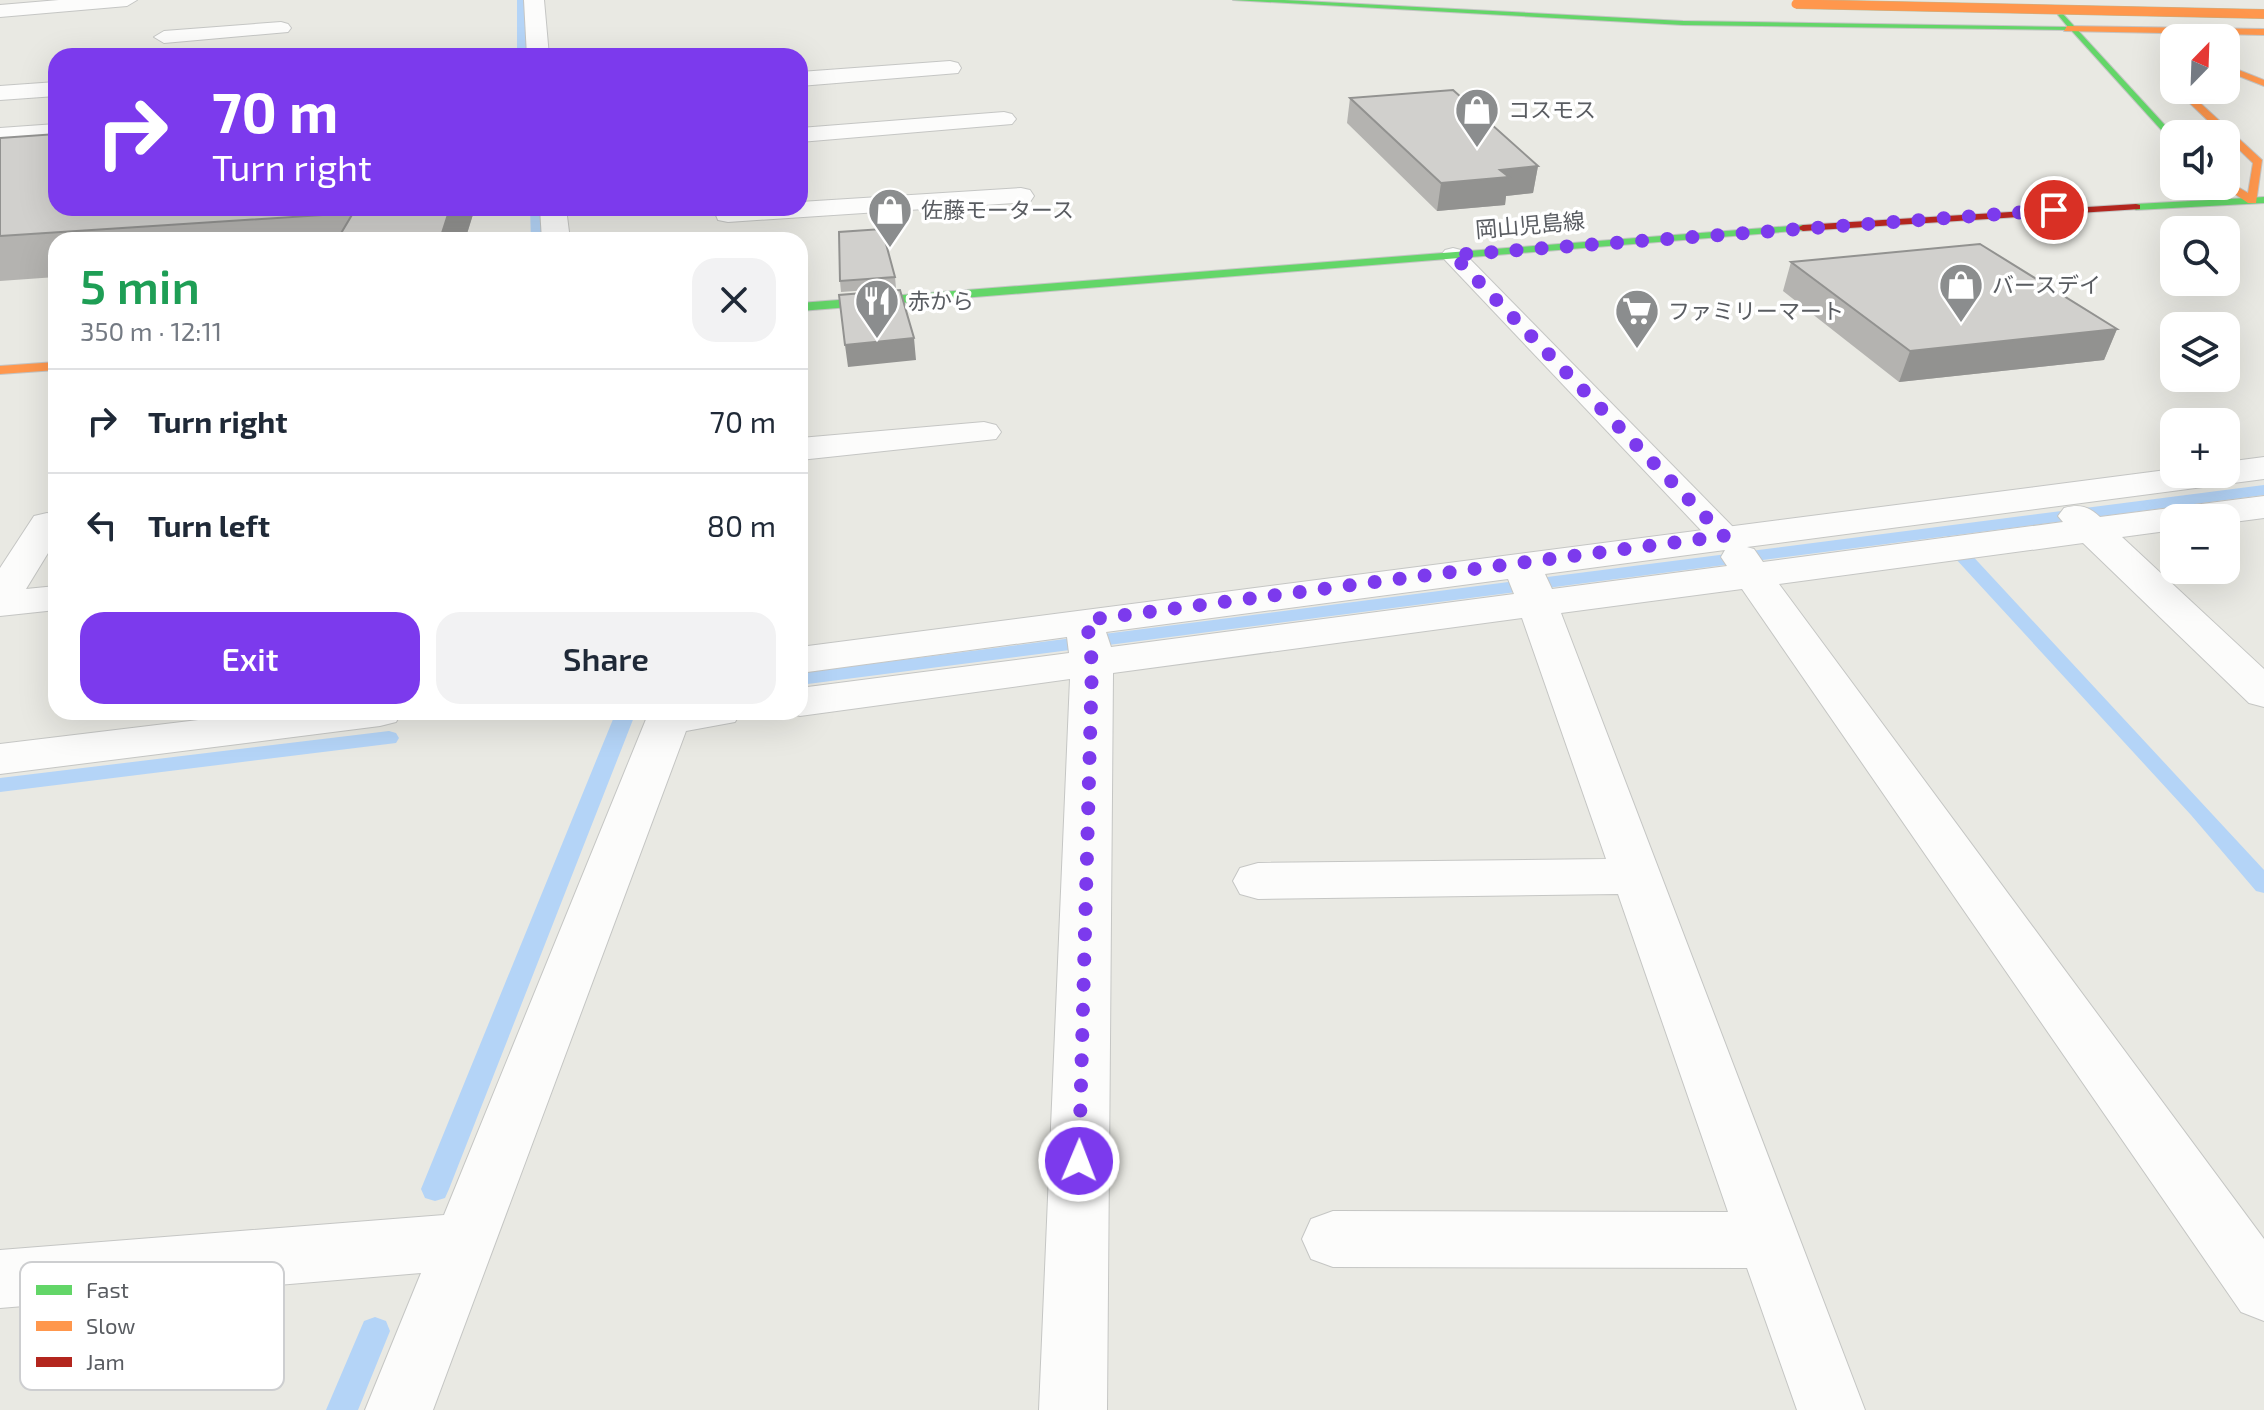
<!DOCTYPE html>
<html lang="en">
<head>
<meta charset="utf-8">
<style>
  body { margin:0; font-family:"Exo 2","Noto Sans JP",sans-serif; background:#f2f2f3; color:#1f2937; height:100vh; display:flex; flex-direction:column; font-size:30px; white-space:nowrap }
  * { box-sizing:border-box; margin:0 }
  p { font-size:26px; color:#747a83 }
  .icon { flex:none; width:44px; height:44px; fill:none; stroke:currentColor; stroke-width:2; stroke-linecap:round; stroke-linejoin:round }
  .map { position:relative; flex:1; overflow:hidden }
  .sheet { position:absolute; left:48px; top:232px; width:760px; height:488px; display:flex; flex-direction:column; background:#fff; border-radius:24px; box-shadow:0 8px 32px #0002 }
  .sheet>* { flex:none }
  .guide { position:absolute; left:48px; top:48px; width:760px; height:168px; border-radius:24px; box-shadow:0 8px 32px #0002; background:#7c3aed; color:#fff; overflow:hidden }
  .needle { width:52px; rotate:23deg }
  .tools { position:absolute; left:2160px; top:24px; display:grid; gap:16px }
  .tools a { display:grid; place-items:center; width:80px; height:80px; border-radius:16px; background:#fff; box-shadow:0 8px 32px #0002; font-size:40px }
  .pin { position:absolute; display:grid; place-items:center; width:68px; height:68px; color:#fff; margin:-34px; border:4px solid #fff; border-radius:50%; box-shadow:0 2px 8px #0007 }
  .me { position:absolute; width:88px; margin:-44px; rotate:1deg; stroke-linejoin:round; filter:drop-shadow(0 0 6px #0008) }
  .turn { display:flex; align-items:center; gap:28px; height:168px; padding:0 32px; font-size:36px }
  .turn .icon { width:104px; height:104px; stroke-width:2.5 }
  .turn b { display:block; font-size:56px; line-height:68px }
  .round { display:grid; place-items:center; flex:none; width:84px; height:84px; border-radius:24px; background:#f2f2f3 }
  .summary { display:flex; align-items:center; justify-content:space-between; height:136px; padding:0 32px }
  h1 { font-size:48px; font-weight:600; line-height:60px; color:#1e9e55 }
  .primary-button { display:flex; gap:16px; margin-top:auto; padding:16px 32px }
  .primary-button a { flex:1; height:92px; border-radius:24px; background:#7c3aed; color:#fff; font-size:32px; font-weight:600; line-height:92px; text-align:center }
  .primary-button a+a { background:#f2f2f3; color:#1f2937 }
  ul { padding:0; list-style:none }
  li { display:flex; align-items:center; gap:24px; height:104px; padding:0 32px; border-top:2px solid #e0e1e3 }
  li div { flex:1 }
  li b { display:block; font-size:30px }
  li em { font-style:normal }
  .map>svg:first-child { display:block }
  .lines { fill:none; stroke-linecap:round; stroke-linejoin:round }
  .stream { fill:#b4d4f7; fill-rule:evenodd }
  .lane-casing { stroke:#c5c6c4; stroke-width:2 }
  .street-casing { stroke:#c5c6c4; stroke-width:2 }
  .fast-casing { stroke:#c4c5c4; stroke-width:2 }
  .slow-casing { stroke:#c4c5c4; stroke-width:2 }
  .jam-casing { stroke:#c4c5c4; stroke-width:2 }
  .lane { fill:#fcfcfb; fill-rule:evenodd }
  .street { fill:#fcfcfb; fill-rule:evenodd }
  .fast { fill:#63d668; fill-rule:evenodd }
  .slow { fill:#ff974d; fill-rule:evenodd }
  .jam { fill:#b3261e; fill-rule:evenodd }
  .slow-bridge-casing { stroke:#c0b690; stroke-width:10; stroke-linecap:butt }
  .slow-bridge { stroke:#ff974d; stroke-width:9 }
  .wall { fill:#b4b3b0 }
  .shaded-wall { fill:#929290 }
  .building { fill:#d1d0cd; stroke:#929290; stroke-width:2 }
  .route { stroke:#7c3aed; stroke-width:14; stroke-dasharray:0 25.2 }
  .labels { text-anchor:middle; stroke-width:7; stroke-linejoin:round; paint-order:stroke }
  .far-poi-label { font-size:22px; fill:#595c61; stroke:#fff; text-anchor:start }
  .far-street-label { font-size:22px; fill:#595c61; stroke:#fff }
  .key { fill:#fff; stroke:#cdced0; stroke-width:2 }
  .key-label { font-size:22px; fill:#595c61 }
</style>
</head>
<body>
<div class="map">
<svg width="2264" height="1410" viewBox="0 0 2264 1410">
  <rect width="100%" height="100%" fill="#e9e9e3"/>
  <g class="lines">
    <path class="stream" d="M 517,0 L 525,0 L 527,56 L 517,56 Z
      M 530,208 L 542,208 L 543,240 L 531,240 Z
      M 2264,485 L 2264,495 L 1949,536 L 1955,537 L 2264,870 L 2264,893 L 2256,891 L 2191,815 L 1943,545 L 1940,541 L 1948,536 L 800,685 L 800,673 Z
      M 616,712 L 636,712 L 449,1189 L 445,1198 L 435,1201 L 425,1198 L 421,1189 Z
      M 389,731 L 396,733 L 399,738 L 396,743 L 0,792 L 0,778 Z
      M 375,1317 L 386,1321 L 390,1331 L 358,1410 L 326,1410 L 364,1321 Z"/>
    <g class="lane-casing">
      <path id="lane" d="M 1453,248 L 1461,250 L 1735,529 L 1740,536 L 1735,543 L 1724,545 L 1713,543 L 1445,260 L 1441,255 L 1445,250 Z"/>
    </g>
    <g class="street-casing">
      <path id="street" d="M 59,0 L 137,0 L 127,6 L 0,17 L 0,5 Z
        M 524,0 L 544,0 L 549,56 L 527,56 Z
        M 281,22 L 288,24 L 291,28 L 288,32 L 164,43 L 154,37 L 164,31 Z
        M 950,61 L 958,63 L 961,68 L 958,73 L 800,86 L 800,72 Z
        M 56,82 L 56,96 L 0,100 L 0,86 Z
        M 1004,112 L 1012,114 L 1016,119 L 1012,124 L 800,142 L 800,128 Z
        M 56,124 L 56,138 L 0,142 L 0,128 Z
        M 1021,188 L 1030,190 L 1034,196 L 1030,202 L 728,222 L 718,220 L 713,208 L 800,208 L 800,202 Z
        M 540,208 L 566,208 L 570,240 L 542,240 Z
        M 984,422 L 996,425 L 1001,432 L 996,439 L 800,460 L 800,438 Z
        M 2264,457 L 2264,479 L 1747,547 L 1754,549 L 1763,562 L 2063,522 L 2058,516 L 2064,508 C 2080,504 2088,506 2100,517 L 2264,496 L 2264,518 L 2226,523 L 2226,518 L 2174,518 L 2174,530 L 2122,537 L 2264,669 L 2264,707 L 2249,703 L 2083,543 L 1779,584 L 2264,1239 L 2264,1321 L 2241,1312 L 1742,589 L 1561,613 L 1865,1410 L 1797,1410 L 1747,1268 L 1333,1267 L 1311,1259 L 1302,1239 L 1311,1219 L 1333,1211 L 1728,1212 L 1618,894 L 1258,899 L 1240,894 L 1233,881 L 1240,868 L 1258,863 L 1606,859 L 1522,618 L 1113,673 L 1107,1410 L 1039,1410 L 1070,679 L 800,716 L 785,712 L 800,712 L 800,688 L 1069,653 L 1067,637 L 800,673 L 800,647 L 2174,469 L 2174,474 L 2226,474 L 2226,462 ZM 1725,550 L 1721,557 L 1727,566 L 1552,589 L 1545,574 ZM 1508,579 L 1514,594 L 1111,647 L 1106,632 Z
        M 47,513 L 56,515 L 56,540 L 26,589 L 56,586 L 56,610 L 0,616 L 0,568 L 34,516 Z
        M 264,712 L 402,712 L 396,722 L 380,726 L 0,774 L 0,744 Z
        M 649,712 L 741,712 L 735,722 L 686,731 L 433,1410 L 365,1410 L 421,1273 L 0,1308 L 0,1250 L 444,1215 Z"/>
    </g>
    <g class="fast-casing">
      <path id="fast" d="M 1233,0 L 1284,0 L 1683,21 L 2068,27 L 2058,15 L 2062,13 L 2174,135 L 2174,144 L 2071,30 L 1683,25 Z
        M 2264,197 L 2264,203 L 2136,210 L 2131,207 L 2136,204 Z
        M 1803,225 L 1809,228 L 1807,230 L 800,311 L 800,303 Z"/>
    </g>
    <g class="slow-casing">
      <path id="slow" d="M 2067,26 L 2264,29 L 2264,35 L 2064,31 Z
        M 2226,65 L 2264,80 L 2264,86 L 2226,71 Z
        M 2176,90 L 2186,90 L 2262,160 L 2256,203 L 2248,203 L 2223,186 L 2226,186 L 2226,180 L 2248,193 L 2253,163 L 2226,137 L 2226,134 L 2222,134 Z
        M 56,362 L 56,370 L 0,374 L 0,366 Z"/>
    </g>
    <g class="jam-casing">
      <path id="jam" d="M 2136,204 L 2140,205 L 2140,209 L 1803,231 L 1797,228 L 1803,225 Z"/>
    </g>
    <use href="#lane" class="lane"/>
    <use href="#street" class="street"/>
    <use href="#fast" class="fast"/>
    <use href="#slow" class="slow"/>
    <use href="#jam" class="jam"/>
    <g class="slow-bridge-casing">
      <path id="slow-bridge" d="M 1796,4 L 2264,14"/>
    </g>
    <use href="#slow-bridge" class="slow-bridge"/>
  </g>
  <path class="wall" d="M 1350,98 L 1538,166 L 1533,193 L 1506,196 L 1505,205 L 1437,211 L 1347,123 Z
    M 0,138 L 475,208 L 465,240 L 56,240 L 56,277 L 0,281 Z
    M 1791,262 L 2117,329 L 2104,360 L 1899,382 L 1783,291 Z
    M 895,277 L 896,288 L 841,292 L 840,281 Z"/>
  <path class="shaded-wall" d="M 1538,166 L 1533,193 L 1506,196 L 1505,205 L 1437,211 L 1441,183 L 1500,170 Z
    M 450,208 L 475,208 L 465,240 L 367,240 Z
    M 2117,329 L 2104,360 L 1899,382 L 1910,351 Z
    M 914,338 L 916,360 L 848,367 L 845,345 Z"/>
  <path class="building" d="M 1453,90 L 1538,166 L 1500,170 L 1509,177 L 1441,183 L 1350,98 Z
    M 56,134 L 56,208 L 450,208 L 442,233 L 367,240 L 337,240 L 353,213 L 0,236 L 0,138 Z
    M 882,229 L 895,277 L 840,281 L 839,232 Z
    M 1980,244 L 2117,329 L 1910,351 L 1791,262 Z
    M 900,290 L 914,338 L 845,345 L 839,295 Z"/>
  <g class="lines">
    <path class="route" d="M 1079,1161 L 1092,664 L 1087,620 L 1724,536 L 1453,255 L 2054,210"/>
  </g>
  <defs>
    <g id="shop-pin" transform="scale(2.3)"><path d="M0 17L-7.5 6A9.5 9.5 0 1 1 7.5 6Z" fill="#8b8d8e" stroke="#fff"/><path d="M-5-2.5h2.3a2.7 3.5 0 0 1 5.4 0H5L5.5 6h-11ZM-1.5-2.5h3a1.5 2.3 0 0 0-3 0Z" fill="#fff"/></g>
    <g id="restaurant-pin" transform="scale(2.3)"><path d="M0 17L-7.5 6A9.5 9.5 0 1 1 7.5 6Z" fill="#8b8d8e" stroke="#fff"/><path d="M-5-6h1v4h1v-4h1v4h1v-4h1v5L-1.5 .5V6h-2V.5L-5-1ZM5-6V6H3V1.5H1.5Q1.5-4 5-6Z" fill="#fff"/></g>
    <g id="supermarket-pin" transform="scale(2.3)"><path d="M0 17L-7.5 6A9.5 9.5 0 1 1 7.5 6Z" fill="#8b8d8e" stroke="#fff"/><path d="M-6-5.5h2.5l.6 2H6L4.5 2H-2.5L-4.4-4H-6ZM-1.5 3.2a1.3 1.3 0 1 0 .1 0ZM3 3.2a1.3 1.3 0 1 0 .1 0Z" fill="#fff"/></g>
  </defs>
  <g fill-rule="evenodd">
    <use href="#shop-pin" x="1477" y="110"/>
    <use href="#shop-pin" x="890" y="210"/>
    <use href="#shop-pin" x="1961" y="285"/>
    <use href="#restaurant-pin" x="877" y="301"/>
    <use href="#supermarket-pin" x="1637" y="311"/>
  </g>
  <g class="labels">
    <g class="far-poi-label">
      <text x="1508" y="118">コスモス</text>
      <text x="921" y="218">佐藤モータース</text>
      <text x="1992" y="293">バースデイ</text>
      <text x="908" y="309">赤から</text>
      <text x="1668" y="319">ファミリーマート</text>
    </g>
    <g class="far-street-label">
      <text transform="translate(1530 225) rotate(-5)" y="8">岡山児島線</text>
    </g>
  </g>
  <rect x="20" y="1262" width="264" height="128" rx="12" class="key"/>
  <rect x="36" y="1285" width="36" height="10" fill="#63d668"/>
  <rect x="36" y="1321" width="36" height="10" fill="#ff974d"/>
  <rect x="36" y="1357" width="36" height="10" fill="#b3261e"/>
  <g class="key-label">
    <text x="86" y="1298">Fast</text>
    <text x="86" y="1334">Slow</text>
    <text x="86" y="1370">Jam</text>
  </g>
</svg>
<div class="tools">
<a><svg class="needle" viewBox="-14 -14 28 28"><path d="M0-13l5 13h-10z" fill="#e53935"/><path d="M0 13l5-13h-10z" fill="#747a83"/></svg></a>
<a><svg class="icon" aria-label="sound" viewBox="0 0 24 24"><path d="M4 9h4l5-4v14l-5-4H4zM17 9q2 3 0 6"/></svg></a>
<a><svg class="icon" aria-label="search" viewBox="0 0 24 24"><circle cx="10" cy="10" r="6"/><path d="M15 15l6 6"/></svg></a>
<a><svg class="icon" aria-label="layers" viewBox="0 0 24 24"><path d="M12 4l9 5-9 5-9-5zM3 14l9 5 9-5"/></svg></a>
<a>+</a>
<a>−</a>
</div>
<div class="pin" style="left:2054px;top:210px;background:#d93025"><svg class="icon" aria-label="arrive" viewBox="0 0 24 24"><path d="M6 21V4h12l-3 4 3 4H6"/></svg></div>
<svg class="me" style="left:1079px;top:1161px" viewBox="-20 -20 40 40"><circle r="17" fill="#7c3aed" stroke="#fff" stroke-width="3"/><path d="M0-11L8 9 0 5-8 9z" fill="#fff"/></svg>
<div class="guide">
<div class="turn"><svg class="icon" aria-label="right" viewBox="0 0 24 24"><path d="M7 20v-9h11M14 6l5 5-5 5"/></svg><div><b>70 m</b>Turn right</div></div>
</div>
<section class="sheet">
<div class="summary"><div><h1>5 min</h1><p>350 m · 12:11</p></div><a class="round"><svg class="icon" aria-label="close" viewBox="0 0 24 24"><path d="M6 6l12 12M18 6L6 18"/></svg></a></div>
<ul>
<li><svg class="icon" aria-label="right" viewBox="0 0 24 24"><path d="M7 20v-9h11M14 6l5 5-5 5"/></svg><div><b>Turn right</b></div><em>70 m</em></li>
<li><svg class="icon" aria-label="left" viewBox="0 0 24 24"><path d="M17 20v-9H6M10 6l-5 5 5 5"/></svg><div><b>Turn left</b></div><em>80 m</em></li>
</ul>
<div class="primary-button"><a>Exit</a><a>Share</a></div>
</section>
</div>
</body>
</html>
